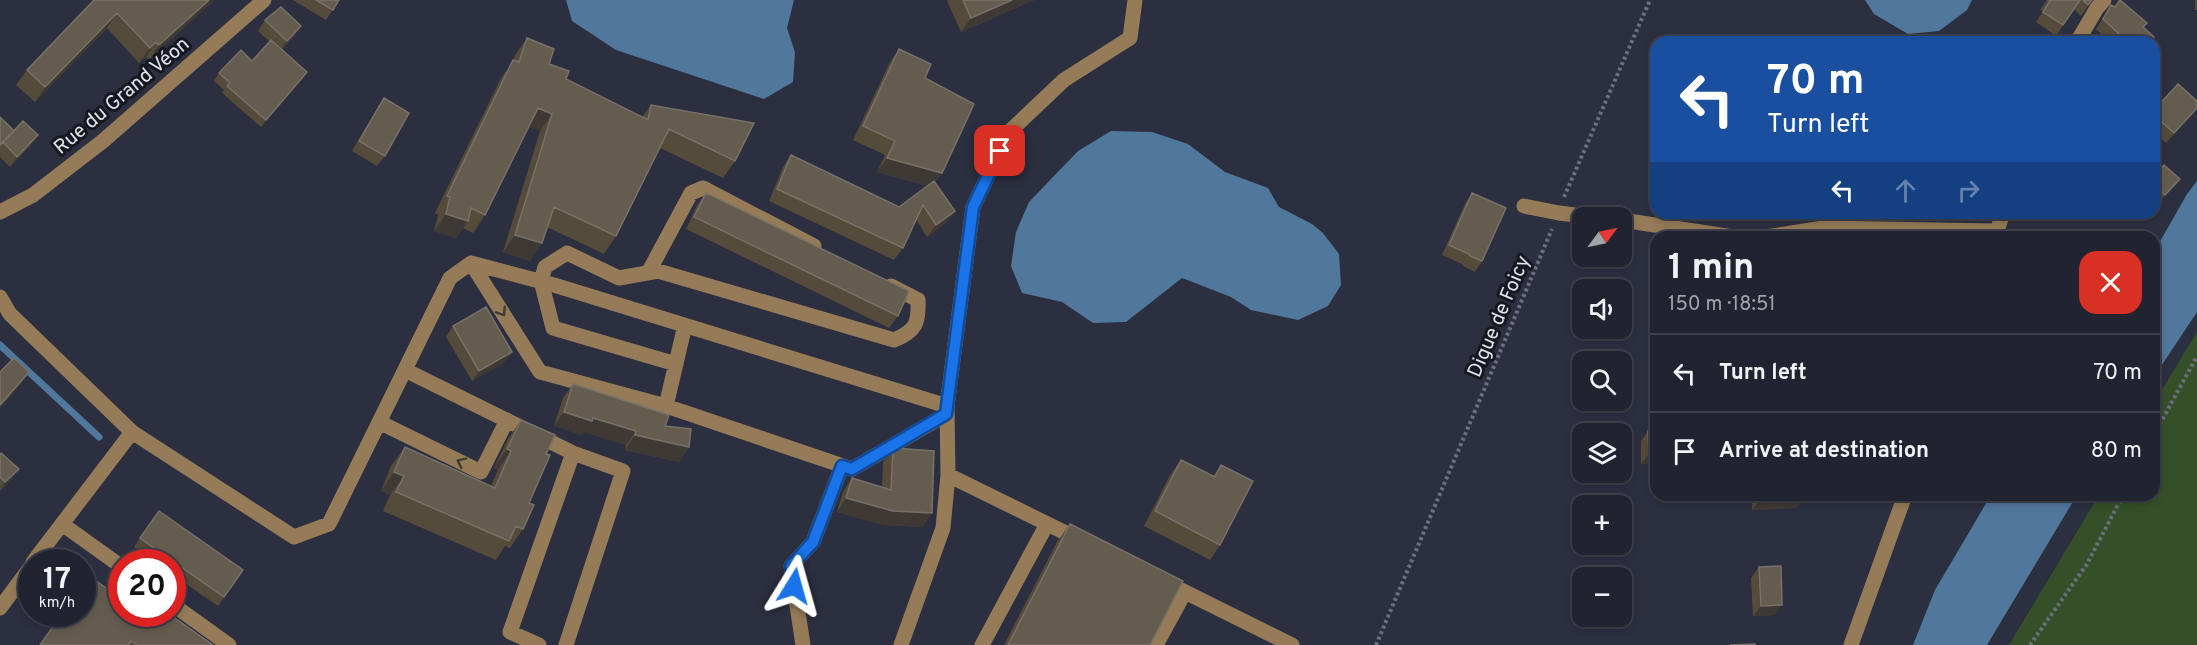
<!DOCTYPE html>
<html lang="en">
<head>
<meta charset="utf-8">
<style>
  body { margin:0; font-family:Overpass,sans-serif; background:#292b38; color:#f1f3f6; height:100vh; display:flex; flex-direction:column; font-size:22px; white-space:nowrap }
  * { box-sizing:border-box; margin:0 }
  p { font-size:20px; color:#a2a4ab }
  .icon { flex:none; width:33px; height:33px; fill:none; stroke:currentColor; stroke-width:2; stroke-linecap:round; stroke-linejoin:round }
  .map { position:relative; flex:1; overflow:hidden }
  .sheet { position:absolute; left:1650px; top:231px; width:510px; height:270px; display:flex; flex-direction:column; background:#212330; border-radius:18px; box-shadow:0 3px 9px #0003,0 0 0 2px #3e404c }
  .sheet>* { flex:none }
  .banner { position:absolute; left:1650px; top:36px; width:510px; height:183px; border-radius:18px; box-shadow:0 3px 9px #0003,0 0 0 2px #3e404c; background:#1a4fa0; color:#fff; overflow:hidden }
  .needle { width:39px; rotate:57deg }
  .controls { position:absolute; left:1572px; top:207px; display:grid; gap:12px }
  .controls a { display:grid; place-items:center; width:60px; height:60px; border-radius:12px; background:#212330; box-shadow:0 3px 9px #0003,0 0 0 2px #3e404c; font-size:30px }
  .speed { position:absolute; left:18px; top:549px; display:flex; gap:12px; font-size:30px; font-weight:700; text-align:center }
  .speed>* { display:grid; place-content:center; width:78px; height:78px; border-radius:50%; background:#212330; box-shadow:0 3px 9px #0003,0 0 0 2px #3e404c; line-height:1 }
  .speed small { font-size:15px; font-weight:400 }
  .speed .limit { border:9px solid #d22; background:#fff; color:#111 }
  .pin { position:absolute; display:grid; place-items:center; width:51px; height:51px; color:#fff; margin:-26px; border-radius:12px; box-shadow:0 3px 9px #0006 }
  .me { position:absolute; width:66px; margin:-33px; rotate:8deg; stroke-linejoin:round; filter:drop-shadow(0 0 4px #0008) }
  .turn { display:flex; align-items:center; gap:21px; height:126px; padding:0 18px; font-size:27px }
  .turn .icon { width:78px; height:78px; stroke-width:2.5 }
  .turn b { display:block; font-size:42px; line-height:51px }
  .lanes { display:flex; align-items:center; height:57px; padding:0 18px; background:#0003; justify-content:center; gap:30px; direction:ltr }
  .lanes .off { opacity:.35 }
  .round { display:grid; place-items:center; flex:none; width:63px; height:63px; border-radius:18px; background:#292b38 }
  .summary { display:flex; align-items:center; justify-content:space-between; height:102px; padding:0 18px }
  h1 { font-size:36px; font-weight:700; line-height:45px }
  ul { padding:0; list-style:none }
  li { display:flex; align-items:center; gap:18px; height:78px; padding:0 18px; border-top:2px solid #3e404c }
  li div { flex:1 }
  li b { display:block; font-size:22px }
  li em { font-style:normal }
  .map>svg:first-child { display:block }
  .green { fill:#355029 }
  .water { fill:#50779c }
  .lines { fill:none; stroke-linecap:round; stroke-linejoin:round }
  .stream { stroke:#50779c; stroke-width:7 }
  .path { stroke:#6c6f7e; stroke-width:4; stroke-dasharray:3 3; stroke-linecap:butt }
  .minor { stroke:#957b57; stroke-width:15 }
  .wall { fill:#554b3b }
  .shaded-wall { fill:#3f3935 }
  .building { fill:#645c4f; stroke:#787168; stroke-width:1.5 }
  .oneway { stroke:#423b33 }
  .route-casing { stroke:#114b97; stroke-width:15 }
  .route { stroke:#1a73e8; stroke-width:10 }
  .labels { text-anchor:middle; stroke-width:6; stroke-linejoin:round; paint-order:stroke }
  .street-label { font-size:20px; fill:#e0e3ee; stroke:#161820 }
</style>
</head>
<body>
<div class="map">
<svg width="2197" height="645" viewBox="0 0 2197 645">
  <rect width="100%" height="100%" fill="#2c2f40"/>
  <path class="green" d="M 2197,332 L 2197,645 L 2009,645 L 2099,495 L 2154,495 L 2154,403 Z"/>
  <path class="water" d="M 566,0 L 794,0 L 787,28 L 795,52 L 793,82 L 764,99 L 616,50 L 572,21 Z
    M 1865,0 L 1972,0 L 1967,10 L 1939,31 L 1908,34 L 1874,14 Z
    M 1111,131 L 1152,132 L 1188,144 L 1225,172 L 1268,188 L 1279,207 L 1312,224 L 1323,233 L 1339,254 L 1341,285 L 1328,306 L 1298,320 L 1251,310 L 1231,297 L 1182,278 L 1126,322 L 1093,323 L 1062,302 L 1022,293 L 1011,266 L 1016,232 L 1029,202 L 1078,151 Z
    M 2197,181 L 2197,312 L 2154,377 L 2154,252 L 2187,194 Z
    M 1991,495 L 2077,495 L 1987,645 L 1913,645 L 1935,590 Z"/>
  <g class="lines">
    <path class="stream" d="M 0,345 L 99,437"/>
    <path class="path" d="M 1564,197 L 1650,0
      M 2154,435 L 2197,356
      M 1376,645 L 1552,229
      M 2030,645 L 2087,564 L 2123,495"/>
    <path class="minor" d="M 2077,42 L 2097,8 L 2104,0
      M 1524,206 L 1559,213 L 1600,218
      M 0,212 L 33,195 L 103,141 L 264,0
      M 1622,220 L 1733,237 L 1748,237
      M 1766,237 L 1823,228 L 1997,231
      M 1995,237 L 2003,213
      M 471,263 L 540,372 L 666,406 L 852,469 L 947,414
      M 648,273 L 691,193 L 703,188 L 814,246
      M 0,297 L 10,314 L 132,432 L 294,537 L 329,524 L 450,278 L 471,263 L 554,285 L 947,406
      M 676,364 L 553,328 L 541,281 L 545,267 L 567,253 L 619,278 L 658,271 L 894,340 C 916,331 919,323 918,300 L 891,286
      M 405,370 L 573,453 L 623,471 L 566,645
      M 666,406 L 685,325
      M 379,422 L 481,472 L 507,420
      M 948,475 L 1080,540
      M 33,562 L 62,524
      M 122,567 L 62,524 L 132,432
      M 1161,580 L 1185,592
      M 172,604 L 229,645
      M 0,608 L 32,565
      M 539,645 L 510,632 L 573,453
      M 803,645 L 791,566 L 813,542 L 842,466
      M 901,645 L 943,528 L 948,475 L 947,406 L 973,207 L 1009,132 L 1064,80 L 1130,38 L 1135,0
      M 982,645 L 1047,524
      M 1156,645 L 1185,592 L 1292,645
      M 1851,645 L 1905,495"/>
  </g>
  <path class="wall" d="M 94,0 L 213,0 L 211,3 L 149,60 L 146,57 L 139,63 L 107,28 L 35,102 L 16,85 L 27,70 Z
    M 293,0 L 339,0 L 326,20 Z
    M 948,0 L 1034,0 L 961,32 L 947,1 Z
    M 2047,0 L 2092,0 L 2081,16 L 2074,9 L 2056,36 L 2036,22 L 2043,11 L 2040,10 Z
    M 2195,0 L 2197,0 L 2197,10 L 2195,10 Z
    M 2111,5 L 2154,37 L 2151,42 L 2110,42 L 2096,29 Z
    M 265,20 L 294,37 L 282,49 L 302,79 L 261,127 L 222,93 L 224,90 L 214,81 L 219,73 L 252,61 L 270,42 L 258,31 Z
    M 527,38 L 549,64 L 566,79 L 642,117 L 651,105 L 735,161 L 723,178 L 660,148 L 616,236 L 604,254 L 547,227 L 530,261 L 503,252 L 540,131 L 529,127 L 485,215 L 473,233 L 463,228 L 456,238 L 434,231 L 438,215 L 435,213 L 501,78 L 513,62 L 515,55 Z
    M 899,49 L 925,78 L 935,183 L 955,211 L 946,223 L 927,237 L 916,219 L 903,248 L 894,260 L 769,201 L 783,167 L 791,155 L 899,207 L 928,186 L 877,172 L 885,155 L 853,140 L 890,62 Z
    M 384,98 L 385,156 L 377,166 L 352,151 L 377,109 Z
    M 2154,110 L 2193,114 L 2166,143 L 2154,132 Z
    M 0,117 L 31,145 L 10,167 L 0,157 Z
    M 2154,176 L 2180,179 L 2161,200 L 2154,194 Z
    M 706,193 L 898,316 L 889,328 L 686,229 L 697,205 Z
    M 1472,193 L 1482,261 L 1475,272 L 1463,266 L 1462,264 L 1442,255 L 1465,204 Z
    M 453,326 L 504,363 L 472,381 L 446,337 Z
    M 573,384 L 665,426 L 689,447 L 679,462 L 625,450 L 626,445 L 584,432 L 582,435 L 554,426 L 563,398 Z
    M 521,420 L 546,454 L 529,503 L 523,529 L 510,548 L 505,546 L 496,560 L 383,511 L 390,495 L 381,491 L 391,466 L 405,447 L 491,486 L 498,470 L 494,468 L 508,439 Z
    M 1656,430 L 1656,464 L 1641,464 L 1641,441 L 1648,431 Z
    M 893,448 L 932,513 L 922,527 L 884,525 L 837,512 L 843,492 L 852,478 L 882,487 L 883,462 Z
    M 0,454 L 12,478 L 0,491 Z
    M 1181,460 L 1213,476 L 1221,465 L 1220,545 L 1210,560 L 1144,526 L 1170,475 Z
    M 1752,495 L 1803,495 L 1804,498 L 1796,508 L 1752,510 Z
    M 159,511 L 243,570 L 218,606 L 172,574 L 172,562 L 157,562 L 134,547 Z
    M 1070,524 L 1150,645 L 1004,645 L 1057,542 Z
    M 1759,567 L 1775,615 L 1753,616 L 1751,578 Z
    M 159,626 L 213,645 L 40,645 Z"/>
  <path class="shaded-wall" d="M 209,0 L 213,0 L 211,3 L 149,60 L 159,45 Z
    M 1012,0 L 1034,0 L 961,32 L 971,18 Z
    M 117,13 L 107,28 L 35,102 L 45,87 Z
    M 301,26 L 294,37 L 280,51 L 287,41 Z
    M 156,42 L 146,57 L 139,63 L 150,48 Z
    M 307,72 L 302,79 L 261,127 L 266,120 Z
    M 538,108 L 552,114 L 540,131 L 526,126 Z
    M 2197,108 L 2193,114 L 2166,143 L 2174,133 Z
    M 38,135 L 31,145 L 10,167 L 17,157 Z
    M 887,158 L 942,173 L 932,187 L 877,172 Z
    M 955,211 L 946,223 L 927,237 L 936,225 Z
    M 446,214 L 468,221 L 456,238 L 434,231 Z
    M 515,235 L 542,243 L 530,261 L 503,252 Z
    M 512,352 L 504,363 L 472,381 L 479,371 Z
    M 29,372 L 22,383 L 0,408 L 0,405 Z
    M 564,412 L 593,418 L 636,431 L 626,445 L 584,432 L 582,435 L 554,426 Z
    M 635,435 L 689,447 L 679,462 L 625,450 Z
    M 507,449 L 511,451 L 498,470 L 494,468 Z
    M 1656,453 L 1656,464 L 1641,464 L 1649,454 Z
    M 19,469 L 12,478 L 0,491 L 5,482 Z
    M 394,472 L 404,476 L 390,495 L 381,491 Z
    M 846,498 L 932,513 L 922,527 L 884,525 L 837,512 Z
    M 1804,498 L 1796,508 L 1752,510 L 1760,500 Z
    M 1782,605 L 1775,615 L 1753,616 L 1761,606 Z"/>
  <path class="building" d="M 94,0 L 209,0 L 159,45 L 156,42 L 150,48 L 117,13 L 45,87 L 27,70 Z
    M 316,0 L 339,0 L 333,10 Z
    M 963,0 L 1012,0 L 971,18 Z
    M 2049,0 L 2080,0 L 2063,25 L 2043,12 L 2050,1 Z
    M 2083,0 L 2092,0 L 2088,5 Z
    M 2120,0 L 2147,23 L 2143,27 L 2154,37 L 2149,42 L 2128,42 L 2103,19 L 2111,5 L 2115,7 Z
    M 281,7 L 301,26 L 287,41 L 265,20 Z
    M 527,38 L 554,49 L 549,64 L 569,71 L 566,79 L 648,120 L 651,105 L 754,123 L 735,161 L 669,129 L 616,236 L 554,207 L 542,243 L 515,235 L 552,114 L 538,108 L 485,215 L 471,208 L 468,221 L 446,214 L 450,197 L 447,196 L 513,60 L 519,62 Z
    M 271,40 L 307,72 L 266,120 L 227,86 L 230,83 L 219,73 L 241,50 L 252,61 Z
    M 899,49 L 931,64 L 925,78 L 974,104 L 942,173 L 887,158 L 895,141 L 863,126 Z
    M 2178,84 L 2197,101 L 2197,108 L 2174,133 L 2154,115 L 2154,110 Z
    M 384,98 L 409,113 L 385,156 L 359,141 Z
    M 0,117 L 14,131 L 0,145 Z
    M 23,121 L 38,135 L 17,157 L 3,142 Z
    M 791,155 L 899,207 L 934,181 L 955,211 L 936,225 L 923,205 L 903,248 L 777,189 Z
    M 2164,165 L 2180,179 L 2165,195 L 2154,185 L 2154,176 Z
    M 706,193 L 909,291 L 898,316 L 694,217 Z
    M 1472,193 L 1506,208 L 1482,261 L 1470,256 L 1469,254 L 1449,245 Z
    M 486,307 L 512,352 L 479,371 L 453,326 Z
    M 14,358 L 29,372 L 0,405 L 0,372 Z
    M 573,384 L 669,415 L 665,426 L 691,429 L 689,447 L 635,435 L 636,431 L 593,418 L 592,421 L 564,412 Z
    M 521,420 L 555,435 L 546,454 L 550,455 L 529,503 L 534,505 L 523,529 L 516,526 L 509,541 L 396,492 L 404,476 L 394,472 L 405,447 L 495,488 L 511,451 L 507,449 Z
    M 1656,430 L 1656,453 L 1649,454 L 1648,431 Z
    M 893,448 L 934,451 L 932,513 L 893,511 L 846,498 L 852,478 L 891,490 Z
    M 1,453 L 19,469 L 5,482 L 0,477 L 0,454 Z
    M 1181,460 L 1215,477 L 1221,465 L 1253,481 L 1220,545 L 1155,511 Z
    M 1759,495 L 1803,495 L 1804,498 L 1760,500 Z
    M 159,511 L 243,570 L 224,597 L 140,538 Z
    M 1070,524 L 1183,581 L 1150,645 L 1008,645 Z
    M 1781,566 L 1782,605 L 1761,606 L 1759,567 Z
    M 89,576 L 122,599 L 122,614 L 142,614 L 159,626 L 167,614 L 169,614 L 213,645 L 137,645 L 131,641 L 128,645 L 40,645 L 62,614 L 82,614 L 82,585 Z
    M 1755,644 L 1755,645 L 1730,645 Z"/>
  <defs><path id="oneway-chevron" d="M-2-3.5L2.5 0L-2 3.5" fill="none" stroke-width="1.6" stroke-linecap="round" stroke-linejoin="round" transform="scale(1.5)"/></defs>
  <g class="oneway">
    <use href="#oneway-chevron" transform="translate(502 312) rotate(57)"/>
    <use href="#oneway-chevron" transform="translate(461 462) rotate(-154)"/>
  </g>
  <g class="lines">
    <g class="route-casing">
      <path id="route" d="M 794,586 L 791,566 L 813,542 L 842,466 L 852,469 L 946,414 L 973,207 L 1000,151"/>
    </g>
    <use href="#route" class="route"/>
  </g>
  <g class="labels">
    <g class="street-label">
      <text transform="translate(121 95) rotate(-40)" y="7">Rue du Grand Véon</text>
      <text transform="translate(1498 316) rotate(-67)" y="7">Digue de Foicy</text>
    </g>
  </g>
</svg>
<div class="controls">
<a><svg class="needle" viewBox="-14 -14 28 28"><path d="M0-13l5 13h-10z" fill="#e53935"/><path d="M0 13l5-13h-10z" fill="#a2a4ab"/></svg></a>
<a><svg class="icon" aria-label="sound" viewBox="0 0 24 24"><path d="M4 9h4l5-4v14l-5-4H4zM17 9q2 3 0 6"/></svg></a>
<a><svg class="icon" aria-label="search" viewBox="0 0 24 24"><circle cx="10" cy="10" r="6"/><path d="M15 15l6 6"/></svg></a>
<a><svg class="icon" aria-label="layers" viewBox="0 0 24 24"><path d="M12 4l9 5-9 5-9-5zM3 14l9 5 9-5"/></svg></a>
<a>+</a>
<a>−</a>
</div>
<div class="speed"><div>17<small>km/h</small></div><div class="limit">20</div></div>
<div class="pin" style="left:1000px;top:151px;background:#d93025"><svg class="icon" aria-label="arrive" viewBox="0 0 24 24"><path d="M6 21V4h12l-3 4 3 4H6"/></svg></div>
<svg class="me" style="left:794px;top:586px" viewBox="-20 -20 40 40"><path d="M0-17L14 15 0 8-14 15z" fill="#1a73e8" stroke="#fff" stroke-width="4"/></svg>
<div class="banner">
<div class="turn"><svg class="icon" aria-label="left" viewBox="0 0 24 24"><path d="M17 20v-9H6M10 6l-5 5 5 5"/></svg><div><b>70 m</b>Turn left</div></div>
<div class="lanes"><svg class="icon" aria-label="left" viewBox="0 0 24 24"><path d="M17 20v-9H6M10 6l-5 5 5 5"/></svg><svg class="icon off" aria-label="ahead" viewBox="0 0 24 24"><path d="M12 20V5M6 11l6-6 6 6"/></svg><svg class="icon off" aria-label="right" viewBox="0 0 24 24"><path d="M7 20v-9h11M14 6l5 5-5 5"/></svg></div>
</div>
<section class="sheet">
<div class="summary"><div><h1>1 min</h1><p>150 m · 18:51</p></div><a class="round" style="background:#d93025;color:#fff"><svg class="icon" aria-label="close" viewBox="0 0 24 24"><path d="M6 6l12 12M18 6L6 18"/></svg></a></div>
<ul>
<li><svg class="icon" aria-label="left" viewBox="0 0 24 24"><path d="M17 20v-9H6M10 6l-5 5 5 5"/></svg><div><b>Turn left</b></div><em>70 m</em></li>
<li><svg class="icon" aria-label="arrive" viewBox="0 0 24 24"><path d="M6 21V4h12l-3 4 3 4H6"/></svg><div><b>Arrive at destination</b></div><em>80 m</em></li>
</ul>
</section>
</div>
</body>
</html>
